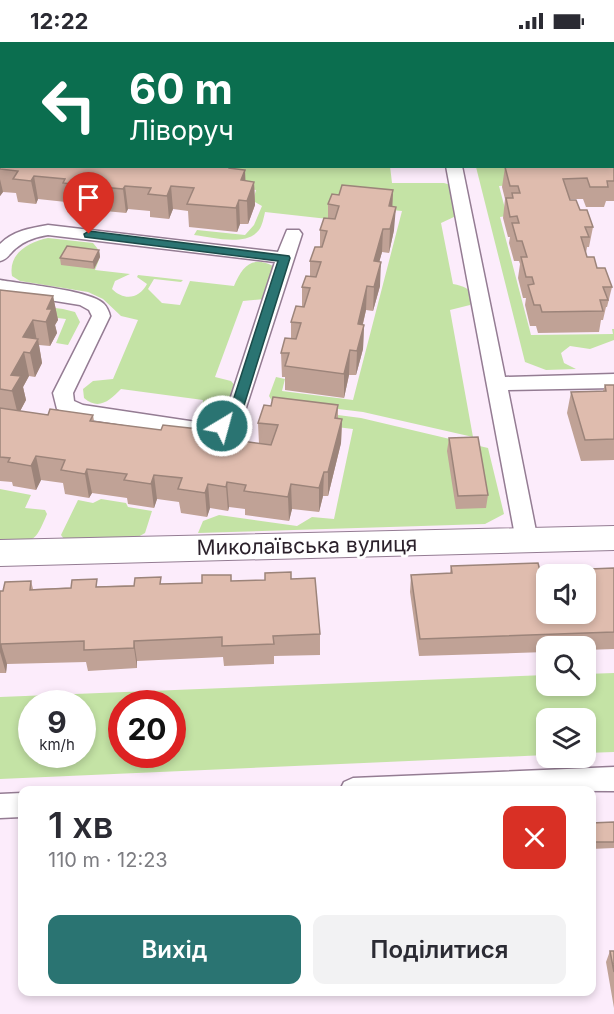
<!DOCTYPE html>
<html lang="uk">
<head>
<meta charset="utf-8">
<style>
  body { margin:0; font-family:Inter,sans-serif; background:#f2f2f3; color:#2b2b33; height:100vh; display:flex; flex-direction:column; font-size:22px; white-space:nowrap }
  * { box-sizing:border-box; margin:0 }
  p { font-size:20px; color:#7c7c81 }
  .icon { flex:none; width:33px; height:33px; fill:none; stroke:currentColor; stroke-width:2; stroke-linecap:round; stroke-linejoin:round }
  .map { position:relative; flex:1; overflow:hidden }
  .side { position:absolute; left:18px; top:744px; width:578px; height:210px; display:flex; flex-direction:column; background:#fff; border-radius:12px; box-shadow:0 3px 9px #0003 }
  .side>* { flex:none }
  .banner { position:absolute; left:0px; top:0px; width:615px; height:126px; box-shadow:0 3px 9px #0003; background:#0b6e4f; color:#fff; overflow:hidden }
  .tools { position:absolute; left:536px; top:522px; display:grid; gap:12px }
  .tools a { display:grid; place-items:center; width:60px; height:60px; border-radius:12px; background:#fff; box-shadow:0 3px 9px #0003; font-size:30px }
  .speed { position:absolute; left:18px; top:648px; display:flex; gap:12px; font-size:30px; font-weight:700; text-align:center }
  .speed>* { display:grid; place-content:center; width:78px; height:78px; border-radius:50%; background:#fff; box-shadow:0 3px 9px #0003; line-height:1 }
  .speed small { font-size:15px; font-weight:400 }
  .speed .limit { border:9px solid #d22; background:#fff; color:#111 }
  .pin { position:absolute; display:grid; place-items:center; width:51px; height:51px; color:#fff; margin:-62px -26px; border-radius:50% 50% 50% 0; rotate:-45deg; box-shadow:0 0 6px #0007 }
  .pin .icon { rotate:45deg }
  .me { position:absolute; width:66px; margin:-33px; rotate:37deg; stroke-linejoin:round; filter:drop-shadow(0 0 4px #0008) }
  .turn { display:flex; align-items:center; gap:21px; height:126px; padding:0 30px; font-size:27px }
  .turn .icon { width:78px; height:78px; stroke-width:2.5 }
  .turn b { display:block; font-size:42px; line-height:51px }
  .round { display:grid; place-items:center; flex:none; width:63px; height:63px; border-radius:12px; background:#f2f2f3 }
  .overview { display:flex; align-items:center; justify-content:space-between; height:102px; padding:0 30px }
  h1 { font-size:36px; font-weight:600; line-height:45px }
  .primary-button { display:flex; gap:12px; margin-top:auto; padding:12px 30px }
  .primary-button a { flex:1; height:69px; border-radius:12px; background:#2a7472; color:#fff; font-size:24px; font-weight:600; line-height:69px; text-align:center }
  .primary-button a+a { background:#f2f2f3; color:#2b2b33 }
  .status { display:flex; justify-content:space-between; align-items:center; height:42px; padding:0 30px; background:#fff; direction:ltr }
  .status svg { height:16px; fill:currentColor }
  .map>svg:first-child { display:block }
  .green { fill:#c4e3a5; fill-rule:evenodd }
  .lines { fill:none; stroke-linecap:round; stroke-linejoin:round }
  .service-casing { stroke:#947c93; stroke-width:3 }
  .minor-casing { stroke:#947c93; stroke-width:2 }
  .service { fill:#fff; fill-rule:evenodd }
  .minor { fill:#fff; fill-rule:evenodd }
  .wall { fill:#c0a296 }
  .shaded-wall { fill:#9c847a }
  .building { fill:#dfbcae; stroke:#9c847a; stroke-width:1.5; fill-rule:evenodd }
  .route { fill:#2a7472; stroke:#1b4b4a; stroke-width:1.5 }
  .labels { text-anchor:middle; stroke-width:6; stroke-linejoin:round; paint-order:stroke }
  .street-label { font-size:21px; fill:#2b212b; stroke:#fff }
</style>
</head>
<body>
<div class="status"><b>12:22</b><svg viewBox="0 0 49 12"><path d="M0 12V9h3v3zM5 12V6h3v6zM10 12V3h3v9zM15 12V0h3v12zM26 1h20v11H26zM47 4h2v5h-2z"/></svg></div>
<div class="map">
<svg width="614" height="972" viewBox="0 0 614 972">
  <rect width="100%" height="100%" fill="#fcecfb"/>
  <path class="green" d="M 390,124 L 392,141 L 444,141 L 451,143 L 456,174 L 441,181 L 453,242 C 464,244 469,246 475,256 L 470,263 L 450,268 L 473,395 L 363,370 L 272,359 L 269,354 L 276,335 L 285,337 L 282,349 L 353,358 L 402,169 L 339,163 L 328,177 L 265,170 C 264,175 262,184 259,188 C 246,205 212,195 194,193 L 197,188 L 245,193 L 254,183 L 262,164 L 253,159 L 256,148 L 59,125 Z
    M 476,125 L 607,125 L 514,143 L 499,144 L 507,174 L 500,175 L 531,293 L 613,292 L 612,287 L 614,287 L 614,298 L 590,307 L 570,304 L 561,311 L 564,321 L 576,327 L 546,328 L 525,320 Z
    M 48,196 L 93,201 C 103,212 100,215 95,228 L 130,232 L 115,239 L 112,247 C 124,259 139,257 147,242 L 137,235 L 138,233 L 183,238 L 181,240 L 154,237 L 148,247 L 162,261 L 180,263 L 190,239 L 234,244 C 242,225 251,213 273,224 L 276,232 L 265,257 L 243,259 L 215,335 L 231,339 L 236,345 L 227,371 L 215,378 L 207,376 L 201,371 L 203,358 L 121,347 C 110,358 99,369 84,356 L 83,347 L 93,339 L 113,337 L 138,278 L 121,274 L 103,257 L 88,250 L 20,239 L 12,234 C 8,211 29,200 48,196 Z
    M 0,259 L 63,267 L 75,270 L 80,280 L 68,303 L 56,301 L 66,277 L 0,269 Z
    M 268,364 L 361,376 L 488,406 L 504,472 L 485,482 L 198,491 L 203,479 L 219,473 L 297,484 L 312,475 L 334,477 L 353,387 L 263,376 Z
    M 0,447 L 31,453 L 25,466 L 45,468 L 47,472 C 33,505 34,498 0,499 Z
    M 101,457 L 126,461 L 128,465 L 152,469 L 145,491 L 138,495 L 64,497 L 61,493 L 78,458 L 93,461 Z
    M 614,631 L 614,710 L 585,711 L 585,676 L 546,676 L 546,713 L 0,737 L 0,655 L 546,633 L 546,644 L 585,644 L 585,632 ZM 32,662 L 82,662 L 82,712 L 32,712 ZM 122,662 L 172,662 L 172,712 L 122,712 Z"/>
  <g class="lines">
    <g class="service-casing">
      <path id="service" d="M 136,0 L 150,0 L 150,2 L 136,2 Z
        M 288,0 L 308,0 L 309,2 L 289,2 Z
        M 442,0 L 456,0 L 441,2 Z
        M 0,44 L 2,44 L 0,54 Z
        M 446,124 L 462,124 L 505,335 L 614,332 L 614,346 L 508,348 L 538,499 L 535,505 L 527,507 L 519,505 L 516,499 Z
        M 48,183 L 278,210 L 287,188 L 299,188 L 302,192 L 242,378 L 229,389 L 203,395 L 78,376 L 57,367 L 53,351 L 92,274 L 89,268 L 80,263 L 0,250 L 0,238 C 21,242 91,248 104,262 C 107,265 109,270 110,274 L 73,351 L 74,359 L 83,363 L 203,381 L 215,378 L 226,370 L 275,220 L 48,193 C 36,195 25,198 15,207 C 9,212 8,217 0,219 L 0,202 C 13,189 30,186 48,183 Z
        M 614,725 L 614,749 L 340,748 L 344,740 L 353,736 Z
        M 22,751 L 22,775 L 0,776 L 0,752 Z"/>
    </g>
    <g class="minor-casing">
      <path id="minor" d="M 614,484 L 614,508 L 0,524 L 0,498 Z"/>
    </g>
    <use href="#service" class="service"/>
    <use href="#minor" class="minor"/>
  </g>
  <path class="wall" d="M 0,101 L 2,124 L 230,124 L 230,126 L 245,128 L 245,139 L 254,140 L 255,163 L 248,182 L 240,182 L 237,190 L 189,185 L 188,169 L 173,167 L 169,177 L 150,175 L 150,169 L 128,167 L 126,171 L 105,169 L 104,162 L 86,160 L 83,166 L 67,164 L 66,160 L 38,157 L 36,162 L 18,160 L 16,151 L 3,150 L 0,154 Z
    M 614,110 L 614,159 L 606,159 L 604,165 L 586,165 L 583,157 L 569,157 L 580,168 L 593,185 L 589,205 L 587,205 L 586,211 L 587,215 L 597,226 L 612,245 L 607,265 L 606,265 L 603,278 L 601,278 L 599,290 L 538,291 L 536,284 L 530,284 L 525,263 L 526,256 L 523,256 L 518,236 L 520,222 L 519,219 L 514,219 L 509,201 L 510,195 L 508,195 L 503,176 L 505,157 L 502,145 L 505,125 L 614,124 Z
    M 393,148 L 392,165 L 394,188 L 389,211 L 382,210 L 379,220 L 380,244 L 373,269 L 366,268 L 363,282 L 364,283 L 363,307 L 356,333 L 349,333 L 344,356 L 285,348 L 285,335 L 282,335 L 281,311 L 291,297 L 291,280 L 302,265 L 302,245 L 310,234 L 310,219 L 320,205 L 320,188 L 328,176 L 328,162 L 339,153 Z
    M 99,208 L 100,215 L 94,227 L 61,223 L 60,216 Z
    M 0,248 L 53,254 L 58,278 L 55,283 L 57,291 L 50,304 L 39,303 L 42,321 L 35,335 L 29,334 L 23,345 L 26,358 L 20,369 L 48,373 L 93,373 L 94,379 L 259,402 L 258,381 L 271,364 L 338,363 L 338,376 L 342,377 L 341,401 L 328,454 L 323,454 L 319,470 L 292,467 L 289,479 L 245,473 L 245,467 L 229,465 L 228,469 L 210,466 L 207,475 L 181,471 L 179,460 L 157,457 L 154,466 L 128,462 L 127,456 L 92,451 L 89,456 L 65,452 L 63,441 L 41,438 L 36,448 L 13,444 L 12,440 L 0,439 Z
    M 605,343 L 614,343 L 614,418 L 581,419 L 567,371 L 571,350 L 603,349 Z
    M 449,396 L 488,453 L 486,466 L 456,467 L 447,409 Z
    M 451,524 L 540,529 L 614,526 L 614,607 L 585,608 L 585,604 L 546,604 L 546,610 L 419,614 L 410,550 L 411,533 L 450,531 Z
    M 291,537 L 320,592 L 320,613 L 274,614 L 274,622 L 224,624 L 223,615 L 137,619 L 137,626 L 88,629 L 86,620 L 7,622 L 6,631 L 0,631 L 0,549 L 3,549 L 31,539 L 33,547 Z
    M 614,780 L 614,806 L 591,807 L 591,781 Z
    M 610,909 L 614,909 L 614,966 L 606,920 Z"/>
  <path class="shaded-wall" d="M 175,0 L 219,0 L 219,2 L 175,2 Z
    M 245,128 L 246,151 L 241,138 Z
    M 34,134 L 38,157 L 36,162 L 31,139 Z
    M 82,136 L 86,160 L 83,166 L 79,143 Z
    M 0,137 L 3,150 L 0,154 Z
    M 254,140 L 255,163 L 248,182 L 247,159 Z
    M 125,144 L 128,167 L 126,171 L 123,147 Z
    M 171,144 L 173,167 L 169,177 L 167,154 Z
    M 393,148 L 392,172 L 389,164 Z
    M 239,158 L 240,182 L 237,190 L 236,166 Z
    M 396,165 L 394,188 L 389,211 L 390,187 Z
    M 383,187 L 382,210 L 373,243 L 374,219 Z
    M 99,208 L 100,215 L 94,227 L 93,220 Z
    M 381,220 L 380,244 L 373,269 L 374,245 Z
    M 367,244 L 366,268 L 357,306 L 358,282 Z
    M 53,254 L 58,278 L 55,283 L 57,291 L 50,304 L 46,280 L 47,267 Z
    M 33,278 L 37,299 L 38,297 L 42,321 L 35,335 L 30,311 L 23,295 Z
    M 364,283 L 363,307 L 356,333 L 357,309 Z
    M 350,308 L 349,333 L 344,356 L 344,332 Z
    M 24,310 L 29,334 L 23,345 L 26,358 L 18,373 L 12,349 L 11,333 Z
    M 342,377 L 341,401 L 328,454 L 328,430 Z
    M 36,414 L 41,438 L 36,448 L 31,424 Z
    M 87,427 L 92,451 L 89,456 L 85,432 Z
    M 324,430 L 323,454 L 319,470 L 319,446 Z
    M 154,433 L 157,457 L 154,466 L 151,442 Z
    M 227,440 L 229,465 L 228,469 L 226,445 Z
    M 208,442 L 210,466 L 207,475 L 205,451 Z
    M 291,442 L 292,467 L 289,479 L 288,455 Z
    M 134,599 L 137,619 L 137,626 L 134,606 Z
    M 1,602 L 7,622 L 6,631 L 0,610 Z"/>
  <path class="building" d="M 0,101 L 2,101 L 2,124 L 229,124 L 229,126 L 245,128 L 241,138 L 254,140 L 247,159 L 239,158 L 236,166 L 187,162 L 194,146 L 171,144 L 167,154 L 148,152 L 151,146 L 125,144 L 123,147 L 102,145 L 106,139 L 82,136 L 79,143 L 63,141 L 65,137 L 34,134 L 31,139 L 13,137 L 18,129 L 0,127 Z
    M 614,110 L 614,139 L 607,139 L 608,145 L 590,145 L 587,136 L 563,137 L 570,158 L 576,158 L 580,168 L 587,168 L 593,185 L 585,185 L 589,195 L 581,195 L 587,215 L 594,215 L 597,226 L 605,226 L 612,245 L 603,245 L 608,258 L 600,258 L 603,269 L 542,270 L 540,263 L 534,263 L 528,243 L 534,242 L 532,235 L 526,235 L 521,215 L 527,215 L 522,199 L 517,199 L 512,181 L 519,181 L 517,174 L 510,175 L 506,156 L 513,156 L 512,151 L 520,151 L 518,144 L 510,144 L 505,125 L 614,124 Z
    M 342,143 L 393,148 L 389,164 L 396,165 L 390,187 L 383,187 L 374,219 L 381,220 L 374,245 L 367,244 L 358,282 L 364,283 L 357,309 L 350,308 L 344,332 L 285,324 L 289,311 L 281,311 L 285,296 L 296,297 L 301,281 L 291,280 L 296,264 L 304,265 L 310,246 L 302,245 L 306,234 L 316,235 L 321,220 L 310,219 L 315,205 L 322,205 L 327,189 L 320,188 L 324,176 L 335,177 L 339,164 L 328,162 L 332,152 L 339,153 Z
    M 67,204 L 99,208 L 93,220 L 60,216 Z
    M 0,248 L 53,254 L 47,267 L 52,267 L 46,280 L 33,278 L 23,295 L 38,297 L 30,311 L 24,310 L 11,333 L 21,334 L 12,349 L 0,347 Z
    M 605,343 L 614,343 L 614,397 L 585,398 L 571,350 L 606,349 Z
    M 273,355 L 338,363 L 335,376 L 342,377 L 328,430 L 324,430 L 319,446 L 291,442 L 288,455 L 244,449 L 246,443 L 227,440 L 226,445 L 208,442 L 205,451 L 178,447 L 182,436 L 154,433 L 151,442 L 124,438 L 127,432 L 87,427 L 85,432 L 61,428 L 65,418 L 36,414 L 31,424 L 8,420 L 10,416 L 0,415 L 0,366 L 48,373 L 50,367 L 93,373 L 90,379 L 161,388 L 163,383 L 207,388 L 205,394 L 271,403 L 278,383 L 258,381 L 264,363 L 271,364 Z
    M 478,395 L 488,453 L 458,454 L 449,396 Z
    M 538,521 L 540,529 L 614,526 L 614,590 L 420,597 L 411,533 L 452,531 L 451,524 ZM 546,532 L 585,532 L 585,572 L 546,572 Z
    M 291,530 L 291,537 L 315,536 L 320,592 L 273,594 L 274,602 L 222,604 L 222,595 L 134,599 L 134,606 L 84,608 L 84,599 L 1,602 L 0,610 L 0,549 L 3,549 L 5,540 L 31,539 L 30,548 L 71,546 L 72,538 L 97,537 L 96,545 L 134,544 L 135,536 L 161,535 L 160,542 L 202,541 L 202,533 L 231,533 L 231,539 L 265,538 L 265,531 Z
    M 614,780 L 614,800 L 591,800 L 591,781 Z
    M 610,909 L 614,909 L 614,930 Z"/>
  <path class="route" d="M 89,189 L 289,214 L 290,216 L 241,373 L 226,387 L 222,388 L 215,384 L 229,371 L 278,219 L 85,195 L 84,192 Z"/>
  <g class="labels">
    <g class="street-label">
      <text transform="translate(307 504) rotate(-1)" y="7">Миколаївська вулиця</text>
    </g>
  </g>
</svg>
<div class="tools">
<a><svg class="icon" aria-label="sound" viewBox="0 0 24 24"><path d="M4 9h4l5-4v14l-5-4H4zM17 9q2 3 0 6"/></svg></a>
<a><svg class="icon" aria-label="search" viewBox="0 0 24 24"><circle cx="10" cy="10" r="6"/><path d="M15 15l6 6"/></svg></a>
<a><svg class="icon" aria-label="layers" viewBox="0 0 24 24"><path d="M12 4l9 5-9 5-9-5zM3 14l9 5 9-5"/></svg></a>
</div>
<div class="speed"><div>9<small>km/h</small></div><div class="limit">20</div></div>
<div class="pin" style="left:89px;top:192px;background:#d93025"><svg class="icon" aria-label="arrive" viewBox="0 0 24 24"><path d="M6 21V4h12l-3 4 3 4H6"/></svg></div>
<svg class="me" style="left:222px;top:384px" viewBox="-20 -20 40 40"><circle r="17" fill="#2a7472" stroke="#fff" stroke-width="3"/><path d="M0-11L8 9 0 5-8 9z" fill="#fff"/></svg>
<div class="banner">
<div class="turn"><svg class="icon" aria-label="left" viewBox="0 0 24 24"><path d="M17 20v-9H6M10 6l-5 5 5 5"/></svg><div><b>60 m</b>Ліворуч</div></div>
</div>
<section class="side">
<div class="overview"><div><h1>1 хв</h1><p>110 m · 12:23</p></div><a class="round" style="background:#d93025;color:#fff"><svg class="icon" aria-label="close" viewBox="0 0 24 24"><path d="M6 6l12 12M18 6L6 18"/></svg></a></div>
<div class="primary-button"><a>Вихід</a><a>Поділитися</a></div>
</section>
</div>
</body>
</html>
